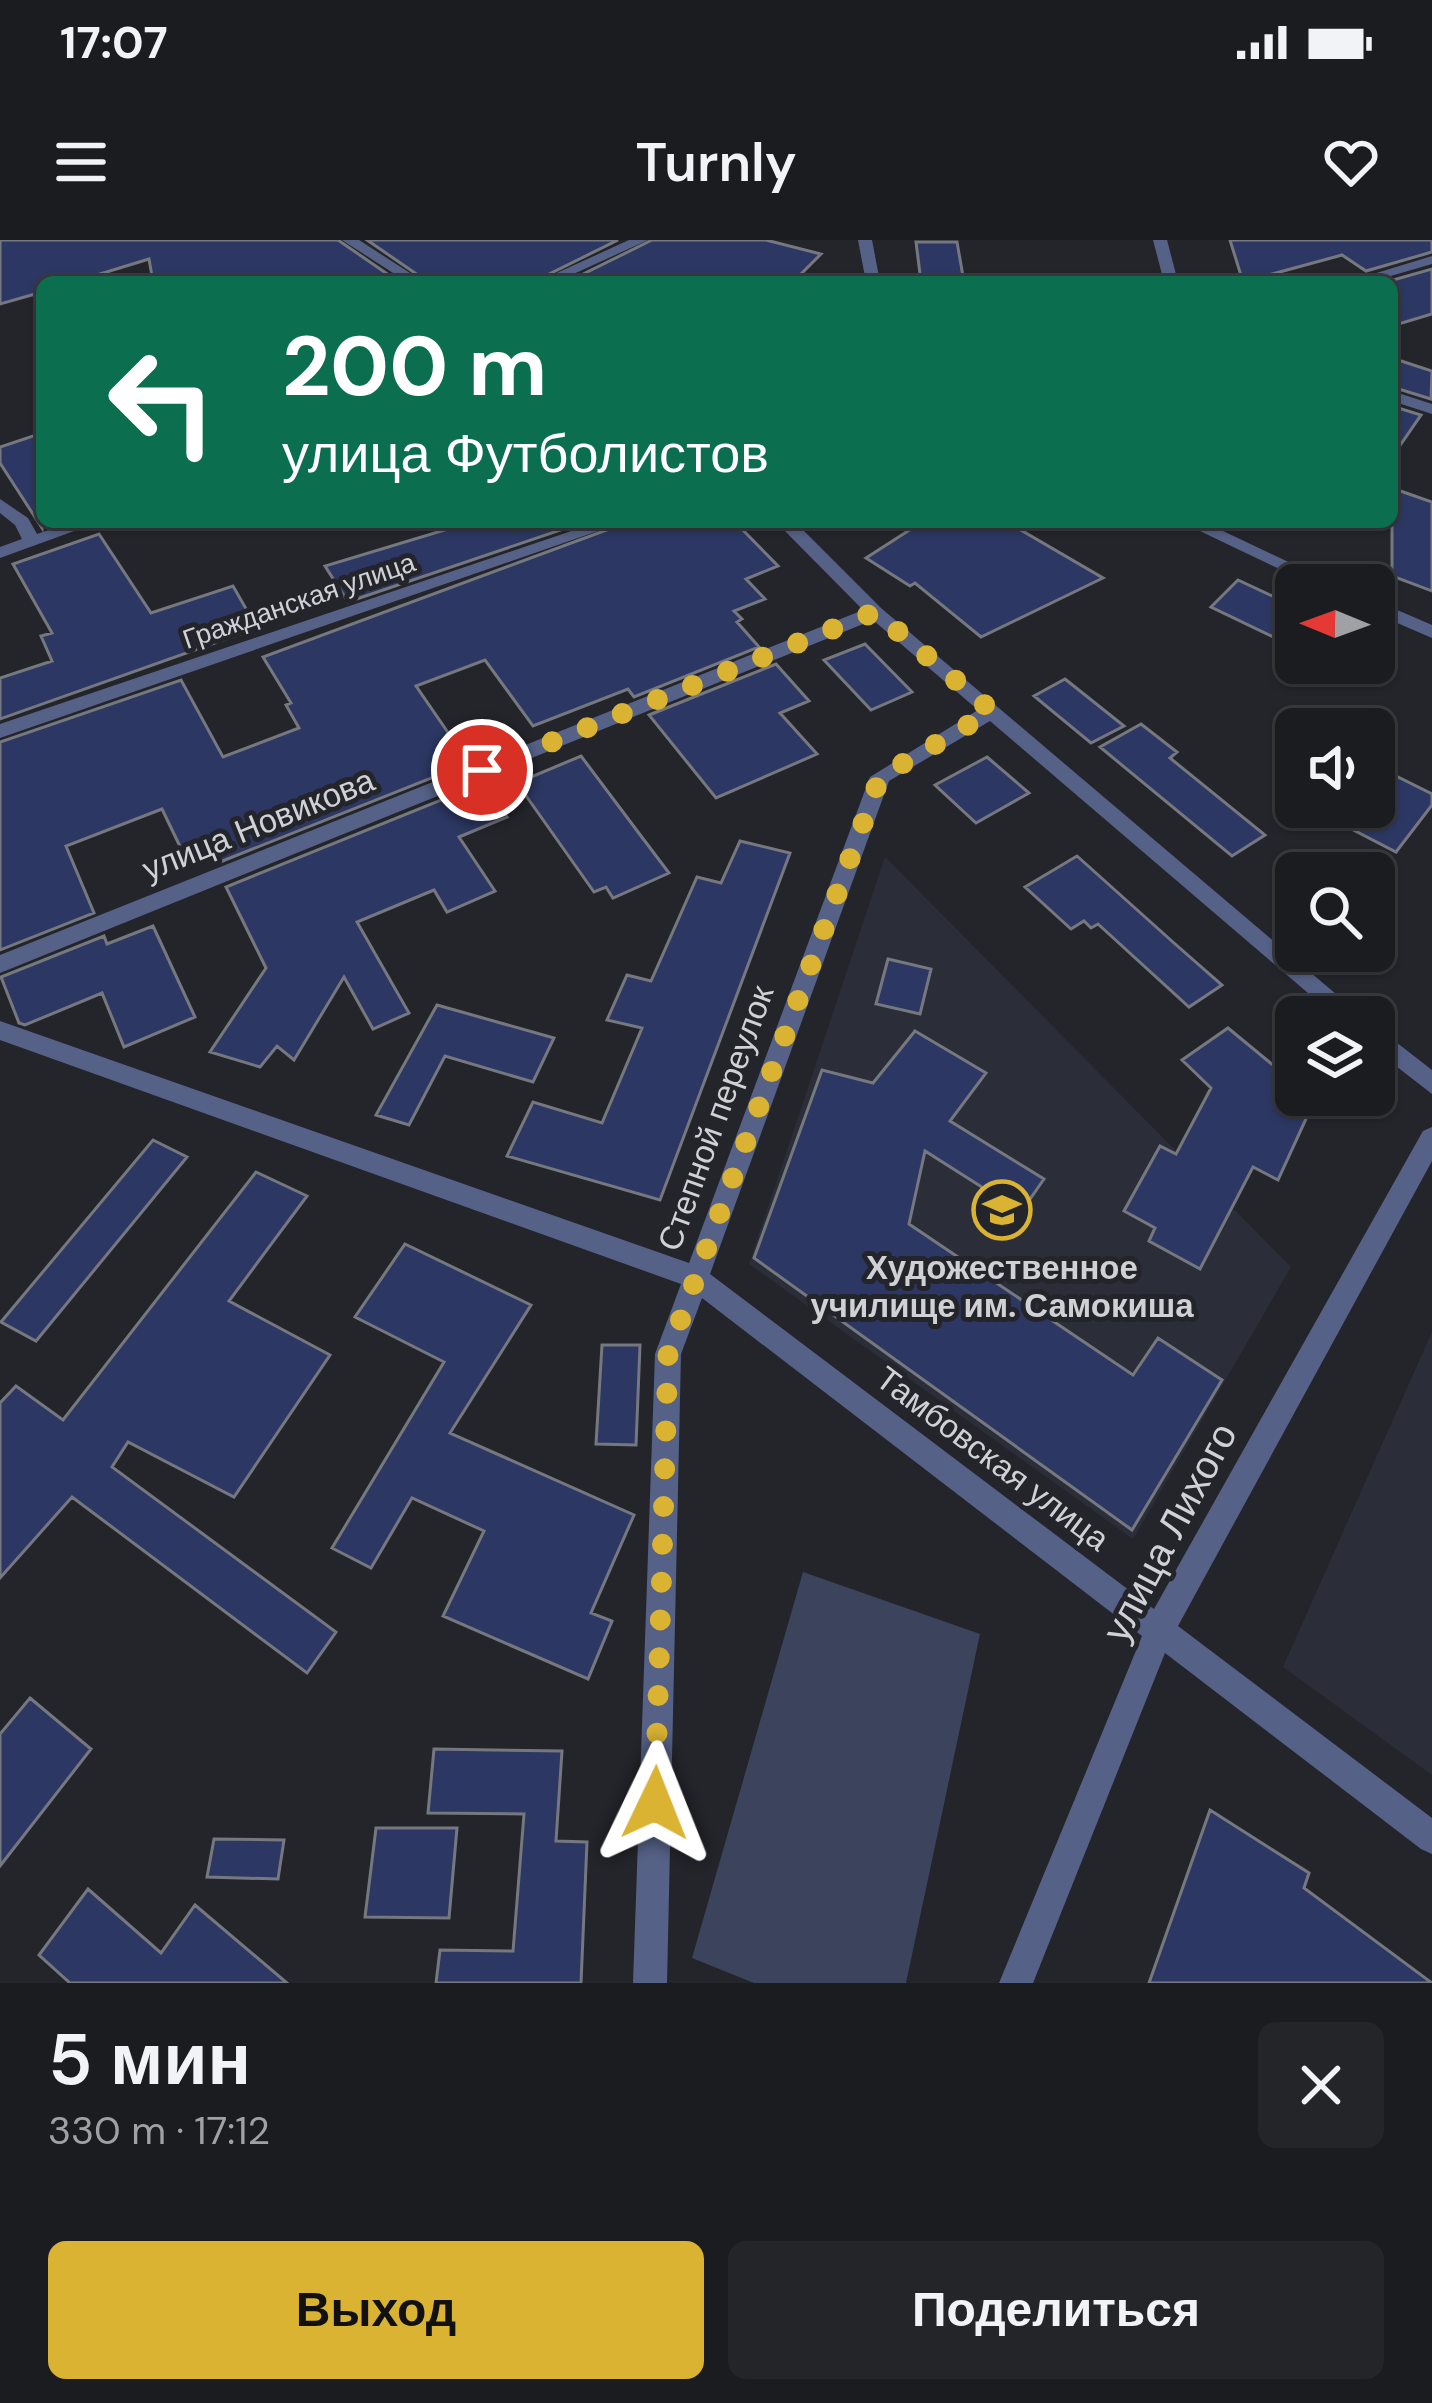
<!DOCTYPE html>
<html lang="ru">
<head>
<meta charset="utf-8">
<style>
  body { margin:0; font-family:"DM Sans",sans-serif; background:#242529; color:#f1f3f6; height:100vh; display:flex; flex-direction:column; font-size:45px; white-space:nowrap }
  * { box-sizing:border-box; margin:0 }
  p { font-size:39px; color:#a0a1a5 }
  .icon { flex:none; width:66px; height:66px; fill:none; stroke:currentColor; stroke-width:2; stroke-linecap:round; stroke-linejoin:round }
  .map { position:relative; height:1743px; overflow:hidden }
  .drawer { display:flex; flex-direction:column; background:#1b1c20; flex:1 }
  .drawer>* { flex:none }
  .guide { position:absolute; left:36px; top:36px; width:1362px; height:252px; border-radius:18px; box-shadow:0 3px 9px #0004,0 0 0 3px #393a3e; background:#0b6e4f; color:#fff; overflow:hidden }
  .needle { width:78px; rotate:271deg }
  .buttons { position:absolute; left:1275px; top:324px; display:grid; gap:24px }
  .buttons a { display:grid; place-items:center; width:120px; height:120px; border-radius:18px; background:#1b1c20; box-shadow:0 3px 9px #0004,0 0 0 3px #393a3e; font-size:60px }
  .pin { position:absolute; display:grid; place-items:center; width:102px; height:102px; color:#fff; margin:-51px; border:6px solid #fff; border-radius:50%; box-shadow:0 3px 12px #0007 }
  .me { position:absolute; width:132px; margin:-66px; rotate:2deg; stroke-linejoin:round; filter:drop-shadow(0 0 9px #0008) }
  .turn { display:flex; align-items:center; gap:42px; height:252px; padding:0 48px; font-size:54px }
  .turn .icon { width:156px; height:156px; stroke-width:2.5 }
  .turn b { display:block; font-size:84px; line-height:102px }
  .round { display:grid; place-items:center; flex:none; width:126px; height:126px; border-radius:18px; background:#242529 }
  .head { display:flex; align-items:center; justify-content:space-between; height:204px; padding:0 48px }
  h1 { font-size:72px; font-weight:600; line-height:90px }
  .cta { display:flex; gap:24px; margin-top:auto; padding:24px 48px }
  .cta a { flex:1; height:138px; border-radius:18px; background:#dab333; color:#111; font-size:48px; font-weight:600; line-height:138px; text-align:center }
  .cta a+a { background:#242529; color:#f1f3f6 }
  .status { display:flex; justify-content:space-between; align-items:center; height:84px; padding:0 60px; background:#1b1c20; direction:ltr }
  .status svg { height:33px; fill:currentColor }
  header { display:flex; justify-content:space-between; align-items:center; height:156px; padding:0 48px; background:#1b1c20; font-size:54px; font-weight:600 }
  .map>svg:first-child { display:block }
  .built { fill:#2b2e39 }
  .green { fill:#3b435d }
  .building { fill:#2c3863; stroke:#76787f; stroke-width:3 }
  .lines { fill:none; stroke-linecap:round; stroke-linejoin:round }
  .street { fill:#556186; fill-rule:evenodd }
  .route { stroke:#dab333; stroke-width:21; stroke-dasharray:0 37.8 }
  .labels { text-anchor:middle; stroke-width:10; stroke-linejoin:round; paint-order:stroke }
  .far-street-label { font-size:27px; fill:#d0d1d5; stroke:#24252b }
  .street-label { font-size:33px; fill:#d0d1d5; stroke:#24252b }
  .poi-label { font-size:33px; font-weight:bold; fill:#d0d1d5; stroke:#24252b }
  .near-street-label { font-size:39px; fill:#d0d1d5; stroke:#24252b }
</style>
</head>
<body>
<div class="status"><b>17:07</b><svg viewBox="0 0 49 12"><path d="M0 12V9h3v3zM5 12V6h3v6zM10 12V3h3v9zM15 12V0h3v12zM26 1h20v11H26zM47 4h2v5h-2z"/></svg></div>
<header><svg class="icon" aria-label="menu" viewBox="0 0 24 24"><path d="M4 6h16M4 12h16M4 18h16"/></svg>Turnly<svg class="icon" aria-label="heart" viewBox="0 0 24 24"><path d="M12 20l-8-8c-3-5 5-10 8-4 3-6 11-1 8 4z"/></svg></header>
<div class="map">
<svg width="1432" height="1743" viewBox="0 0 1432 1743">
  <rect width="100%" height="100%" fill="#24252b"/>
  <path class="built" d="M 885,617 L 1291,1027 L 1133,1299 L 749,1024 Z
    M 1432,1092 L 1432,1535 L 1283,1427 Z"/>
  <path class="green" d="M 803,1332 L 980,1394 L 906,1743 L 754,1743 L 692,1718 Z"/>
  <path class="building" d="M 0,0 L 338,0 L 399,42 L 153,42 L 149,19 L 74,42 L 42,42 L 42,52 L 0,64 Z
    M 367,0 L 618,0 L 533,42 L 428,42 Z
    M 652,0 L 766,0 L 821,14 L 793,42 L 567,42 Z
    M 1230,0 L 1432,0 L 1432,12 L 1366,31 L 1342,15 L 1243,42 Z
    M 916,2 L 957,2 L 964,42 L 921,42 Z
    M 1432,29 L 1432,74 L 1392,86 L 1392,42 L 1386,42 Z
    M 1392,118 L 1432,131 L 1431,159 L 1392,147 Z
    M 1392,166 L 1421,175 L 1392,217 Z
    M 42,193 L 42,288 L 0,223 L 0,207 Z
    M 1392,248 L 1432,262 L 1432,351 L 1392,336 Z
    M 471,282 L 584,282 L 348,362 L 325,326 Z
    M 628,282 L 735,282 L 778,326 L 746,339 L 765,359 L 734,371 L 742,379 L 737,382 L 759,407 L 634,457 L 628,449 L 533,486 L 485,420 L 416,446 L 469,523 L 215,624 L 209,612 L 187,621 L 162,569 L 66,606 L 94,673 L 0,710 L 0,502 L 181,440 L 223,517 L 299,488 L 286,465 L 291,463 L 263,417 Z
    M 922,282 L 1007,282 L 1103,338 L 981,397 L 915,343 L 910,346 L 866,318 Z
    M 99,294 L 151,373 L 233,346 L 257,388 L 0,479 L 0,438 L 52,421 L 41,396 L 52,393 L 13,324 Z
    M 1238,340 L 1296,367 L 1296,408 L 1211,367 Z
    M 865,404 L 912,452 L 871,470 L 824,420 Z
    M 776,424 L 809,461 L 780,473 L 817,514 L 716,558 L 649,475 Z
    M 1065,439 L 1124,486 L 1091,503 L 1034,456 Z
    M 1141,484 L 1177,512 L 1170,518 L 1265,595 L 1232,616 L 1100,507 Z
    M 581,516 L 638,592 L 669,633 L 613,658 L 606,647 L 594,652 L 517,543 Z
    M 987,517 L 1029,553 L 976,583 L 935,545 Z
    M 1374,525 L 1432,554 L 1432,565 L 1396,612 L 1309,567 L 1374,567 Z
    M 483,543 L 507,577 L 459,597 L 495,651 L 447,672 L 434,650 L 357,682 L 409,773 L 373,789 L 344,737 L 294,820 L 277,806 L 260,827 L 210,812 L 266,728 L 226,647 Z
    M 740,601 L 790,613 L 660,960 L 507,916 L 533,862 L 602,883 L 642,788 L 607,780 L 627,735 L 651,741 L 697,637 L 721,643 Z
    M 1077,616 L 1174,703 L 1222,745 L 1189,767 L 1098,684 L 1091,688 L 1084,681 L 1071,689 L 1025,647 Z
    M 153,686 L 195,777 L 124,807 L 102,753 L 25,785 L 19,783 L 1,737 L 104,696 L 107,704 Z
    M 888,719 L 931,729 L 920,774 L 876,764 Z
    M 437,765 L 554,798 L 533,842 L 445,816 L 409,885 L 376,875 Z
    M 1228,788 L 1296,844 L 1296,855 L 1317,855 L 1278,940 L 1253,927 L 1200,1029 L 1149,1001 L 1155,988 L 1124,971 L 1160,906 L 1176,914 L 1211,848 L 1182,820 Z
    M 915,791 L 986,833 L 950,881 L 1044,939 L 1021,972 L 925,911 L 909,984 L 1133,1135 L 1158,1098 L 1222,1140 L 1132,1290 L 754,1018 L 822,830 L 873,843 Z
    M 153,900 L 187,917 L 36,1101 L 1,1082 Z
    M 256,932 L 307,956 L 229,1061 L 330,1115 L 234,1257 L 128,1202 L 112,1227 L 336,1392 L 307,1433 L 72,1257 L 0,1338 L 0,1163 L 16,1146 L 63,1180 Z
    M 405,1004 L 531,1065 L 450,1193 L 634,1275 L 591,1373 L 612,1381 L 588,1439 L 443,1376 L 484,1291 L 412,1258 L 371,1328 L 332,1308 L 444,1122 L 355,1077 Z
    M 602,1105 L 640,1105 L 636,1205 L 596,1204 Z
    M 30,1458 L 91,1509 L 0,1626 L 0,1494 Z
    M 434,1509 L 562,1511 L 556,1601 L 587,1602 L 581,1743 L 436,1743 L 440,1710 L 513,1711 L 524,1574 L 428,1573 Z
    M 1210,1570 L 1309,1633 L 1304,1648 L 1432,1743 L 1149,1743 Z
    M 376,1588 L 457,1588 L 449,1678 L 365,1677 Z
    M 214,1599 L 284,1600 L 278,1639 L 207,1637 Z
    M 88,1649 L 161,1713 L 195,1665 L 287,1743 L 70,1743 L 39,1715 Z"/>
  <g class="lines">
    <path class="street" d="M 342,0 L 359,0 L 424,42 L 407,42 Z
      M 629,0 L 648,0 L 556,42 L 537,42 Z
      M 858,0 L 872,0 L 880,42 L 866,42 Z
      M 1153,0 L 1167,0 L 1178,42 L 1164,42 Z
      M 1432,16 L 1432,24 L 1370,42 L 1347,42 Z
      M 1392,151 L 1432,164 L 1432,174 L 1392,161 Z
      M 0,259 L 28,278 L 37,294 L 73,282 L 99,282 L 0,318 L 0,307 L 22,299 L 15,285 L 0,273 Z
      M 598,282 L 624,282 L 0,498 L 0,484 Z
      M 776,282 L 795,282 L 881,368 L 1363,777 L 1336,777 L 990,481 L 889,541 L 710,1034 L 1154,1369 L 1423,891 L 1432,887 L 1432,921 L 1178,1386 L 1432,1578 L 1432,1614 L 1421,1609 L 1165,1413 L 1033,1743 L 999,1743 L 1142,1396 L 702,1058 L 681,1114 L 667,1743 L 633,1743 L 655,1114 L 681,1044 L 0,800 L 0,781 L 689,1023 L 870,537 L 978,470 L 873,380 L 0,733 L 0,715 L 863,370 Z
      M 1181,282 L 1204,282 L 1337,345 L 1313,345 Z
      M 1374,360 L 1432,385 L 1432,398 L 1374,373 Z
      M 1374,785 L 1432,830 L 1432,854 L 1374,809 Z"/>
  </g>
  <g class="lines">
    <path class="route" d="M 482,530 L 875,372 L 992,471 L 880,537 L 668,1114 L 655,1563"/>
  </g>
  <defs>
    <g id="school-ring" transform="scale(3)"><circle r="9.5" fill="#24252b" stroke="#dab333" stroke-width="1.5"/><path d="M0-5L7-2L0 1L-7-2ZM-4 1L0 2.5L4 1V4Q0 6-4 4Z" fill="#dab333"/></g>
  </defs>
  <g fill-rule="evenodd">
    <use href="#school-ring" x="1002" y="970"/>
  </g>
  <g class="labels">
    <g class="far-street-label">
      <text transform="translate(299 361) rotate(-19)" y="9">Гражданская улица</text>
    </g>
    <g class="street-label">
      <text transform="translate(258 584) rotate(-22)" y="12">улица Новикова</text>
      <text transform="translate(715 878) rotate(-70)" y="12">Степной переулок</text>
      <text transform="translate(993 1218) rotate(37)" y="12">Тамбовская улица</text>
    </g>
    <g class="poi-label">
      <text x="1002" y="1039">Художественное<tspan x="1002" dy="38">училище им. Самокиша</tspan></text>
    </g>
    <g class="near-street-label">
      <text transform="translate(1169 1292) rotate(-62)" y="14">улица Лихого</text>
    </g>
  </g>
</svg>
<div class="buttons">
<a><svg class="needle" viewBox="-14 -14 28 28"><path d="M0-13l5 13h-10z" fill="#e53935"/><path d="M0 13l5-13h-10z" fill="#a0a1a5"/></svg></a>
<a><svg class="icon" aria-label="sound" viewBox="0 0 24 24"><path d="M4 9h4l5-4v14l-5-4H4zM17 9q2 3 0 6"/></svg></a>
<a><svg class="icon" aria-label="search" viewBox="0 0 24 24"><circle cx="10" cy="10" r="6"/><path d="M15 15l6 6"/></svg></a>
<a><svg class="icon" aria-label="layers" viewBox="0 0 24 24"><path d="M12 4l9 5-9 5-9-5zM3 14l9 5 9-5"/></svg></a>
</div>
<div class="pin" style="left:482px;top:530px;background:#d93025"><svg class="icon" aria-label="arrive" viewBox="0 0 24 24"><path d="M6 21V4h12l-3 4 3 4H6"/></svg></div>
<svg class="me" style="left:655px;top:1563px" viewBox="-20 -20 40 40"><path d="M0-17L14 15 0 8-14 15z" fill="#dab333" stroke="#fff" stroke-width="4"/></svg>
<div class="guide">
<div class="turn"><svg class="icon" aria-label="left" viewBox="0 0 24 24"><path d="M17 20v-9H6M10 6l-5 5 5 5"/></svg><div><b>200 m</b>улица Футболистов</div></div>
</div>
</div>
<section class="drawer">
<div class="head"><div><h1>5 мин</h1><p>330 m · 17:12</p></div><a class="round"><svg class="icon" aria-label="close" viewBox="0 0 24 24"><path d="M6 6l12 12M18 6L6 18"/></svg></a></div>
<div class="cta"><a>Выход</a><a>Поделиться</a></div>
</section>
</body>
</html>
